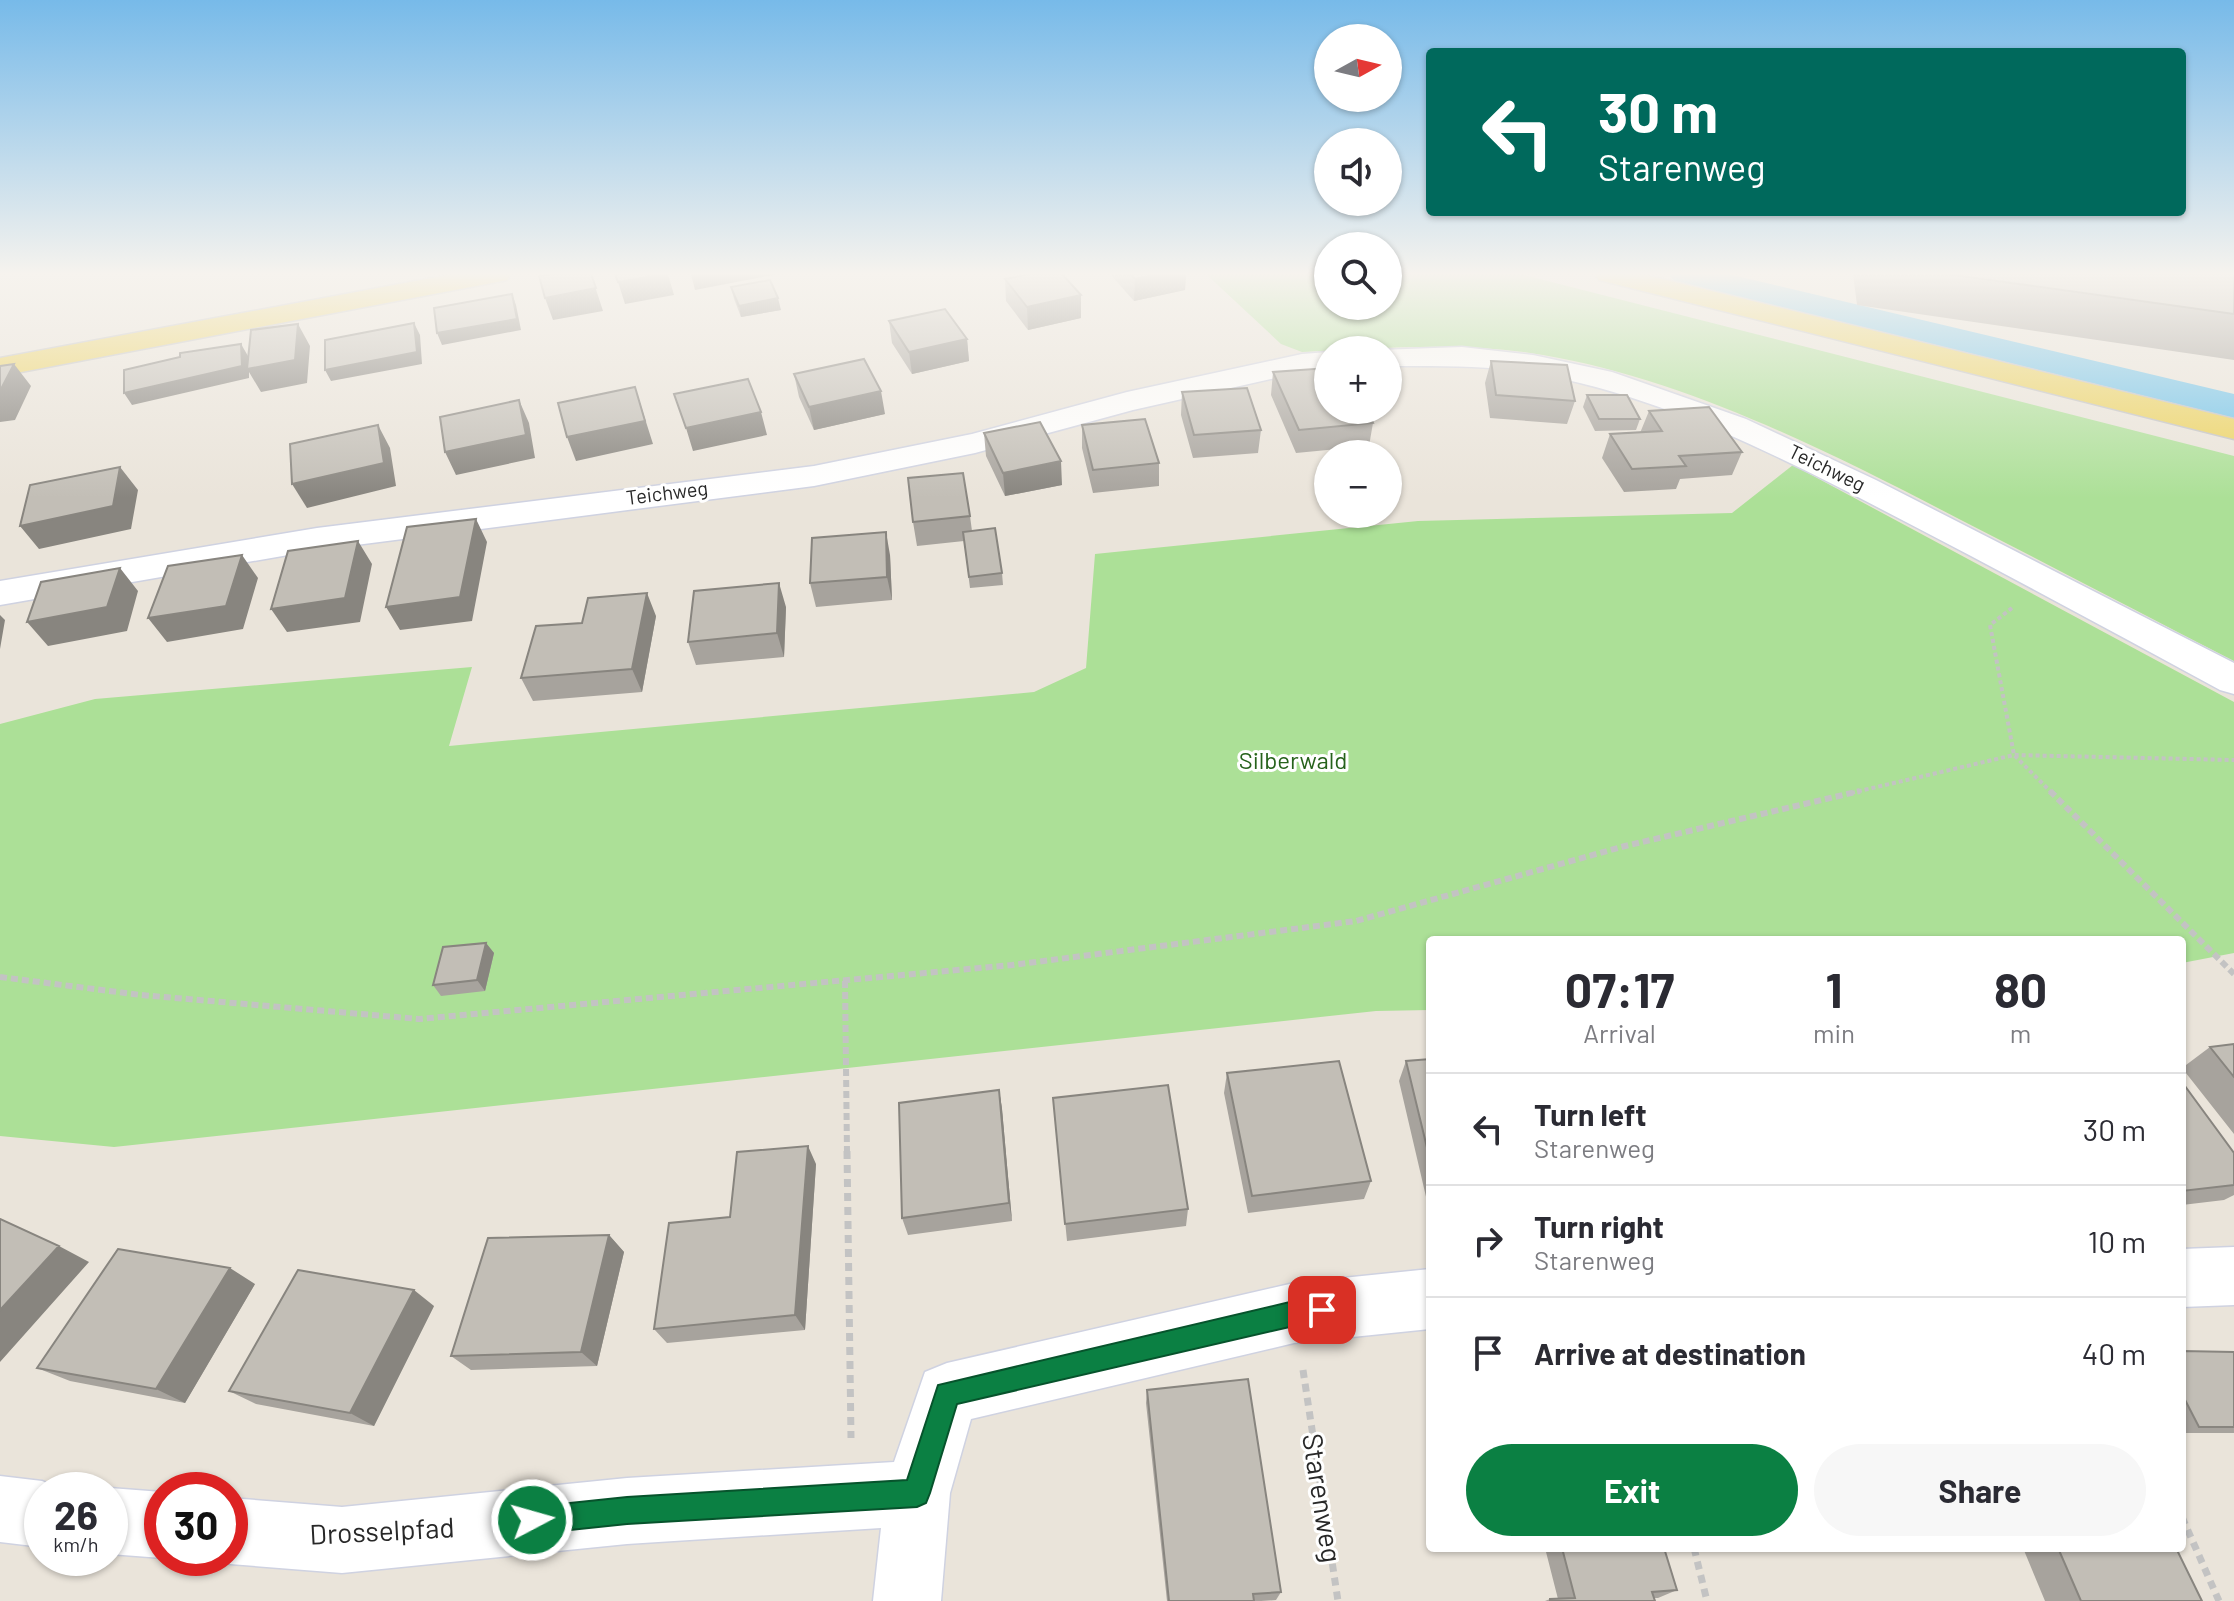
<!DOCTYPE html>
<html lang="en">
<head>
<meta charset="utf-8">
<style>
  body { margin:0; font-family:Barlow,sans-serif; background:#f7f7f7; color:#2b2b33; height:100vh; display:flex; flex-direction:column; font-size:30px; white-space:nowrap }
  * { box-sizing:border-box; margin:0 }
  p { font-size:26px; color:#7c7c81 }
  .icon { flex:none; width:44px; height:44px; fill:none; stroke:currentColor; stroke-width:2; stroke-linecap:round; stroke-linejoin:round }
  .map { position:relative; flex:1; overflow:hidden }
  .sheet { position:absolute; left:1426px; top:936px; width:760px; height:616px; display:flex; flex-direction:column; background:#fff; border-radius:8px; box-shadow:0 2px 6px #0004 }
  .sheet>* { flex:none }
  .guide { position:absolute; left:1426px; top:48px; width:760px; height:168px; border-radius:8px; box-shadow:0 2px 6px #0004; background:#00695c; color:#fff; overflow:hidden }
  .needle { width:52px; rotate:82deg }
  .fabs { position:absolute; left:1314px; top:24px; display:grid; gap:16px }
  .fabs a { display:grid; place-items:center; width:88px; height:88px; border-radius:50%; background:#fff; box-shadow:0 2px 6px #0004; font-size:40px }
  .speed { position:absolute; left:24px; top:1472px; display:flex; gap:16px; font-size:40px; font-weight:700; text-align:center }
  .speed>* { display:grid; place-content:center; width:104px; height:104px; border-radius:50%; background:#fff; box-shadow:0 2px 6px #0004; line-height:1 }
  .speed small { font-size:20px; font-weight:400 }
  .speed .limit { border:12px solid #d22; background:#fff; color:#111 }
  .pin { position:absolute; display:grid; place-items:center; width:68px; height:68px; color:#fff; margin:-34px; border-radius:16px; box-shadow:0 4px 12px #0006 }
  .me { position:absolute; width:88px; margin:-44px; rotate:84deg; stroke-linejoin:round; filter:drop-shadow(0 0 6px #0008) }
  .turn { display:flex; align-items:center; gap:28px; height:168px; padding:0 40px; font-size:36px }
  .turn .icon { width:104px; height:104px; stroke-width:2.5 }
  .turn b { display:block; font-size:56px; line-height:68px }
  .eta { display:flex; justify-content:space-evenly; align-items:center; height:136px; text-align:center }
  .eta b { font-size:48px; font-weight:700; line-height:56px }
  .primary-button { display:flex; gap:16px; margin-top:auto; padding:16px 40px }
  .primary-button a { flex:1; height:92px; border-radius:48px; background:#0b8043; color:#fff; font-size:32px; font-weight:700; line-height:92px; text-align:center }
  .primary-button a+a { background:#f7f7f7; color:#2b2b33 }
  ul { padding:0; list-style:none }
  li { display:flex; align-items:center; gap:24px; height:112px; padding:0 40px; border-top:2px solid #e1e1e2 }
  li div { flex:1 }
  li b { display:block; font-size:30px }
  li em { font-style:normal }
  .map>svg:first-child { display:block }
  .green { fill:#ace097 }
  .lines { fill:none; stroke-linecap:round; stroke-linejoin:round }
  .canal { fill:#6fc3ea; fill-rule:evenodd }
  .minor-casing { stroke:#cfd2e1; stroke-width:3 }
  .major-casing { stroke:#c3c3c3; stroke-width:3 }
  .path-far2 { stroke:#c3c3c3; stroke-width:4; stroke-dasharray:4 3; stroke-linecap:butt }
  .path-far1 { stroke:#c3c3c3; stroke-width:6; stroke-dasharray:7 4; stroke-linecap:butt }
  .path { stroke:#c3c3c3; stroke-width:7; stroke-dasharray:8 6; stroke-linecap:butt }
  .minor { fill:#fff; fill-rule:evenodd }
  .major { fill:#ecd25d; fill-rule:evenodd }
  .wall { fill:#a7a39d }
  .shaded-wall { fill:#88857f }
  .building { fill:#c2beb6; stroke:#88857f; stroke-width:2 }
  .route { fill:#0b8043; stroke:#07532c; stroke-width:2 }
  .labels { text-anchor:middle; stroke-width:6; stroke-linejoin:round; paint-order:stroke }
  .far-street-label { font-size:20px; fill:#282828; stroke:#fff }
  .park-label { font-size:24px; fill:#26621b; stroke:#fff }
  .near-street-label { font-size:28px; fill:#282828; stroke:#fff }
</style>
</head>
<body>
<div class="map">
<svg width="2234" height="1601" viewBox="0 0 2234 1601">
  <rect width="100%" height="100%" fill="#eae4da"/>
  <path class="green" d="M 1206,274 L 1328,274 L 1328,306 L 1388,306 L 1388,274 L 1520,274 L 2234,456 L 2234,661 C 2142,614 2051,566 1959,519 C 1832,453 1686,379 1543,355 C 1463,341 1382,348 1302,352 L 1281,344 Z
    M 1793,465 L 2234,702 L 2234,953 L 2182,963 L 2182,940 L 1430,940 L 1430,1010 L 1376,1011 L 114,1147 L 0,1136 L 0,724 L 95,699 L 472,667 L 449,746 L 1034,692 L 1086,668 L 1095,554 L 1418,521 L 1732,513 Z"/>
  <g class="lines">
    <path class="canal" d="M 1669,274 L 1728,274 L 2234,394 L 2234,418 L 1674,281 Z"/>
    <g class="minor-casing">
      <path id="minor" d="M 1462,347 L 1533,355 L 1612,372 L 1746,419 L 1876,480 L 2234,663 L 2234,694 L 2220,690 C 2115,633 2010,576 1904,521 C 1787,460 1665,396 1533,373 C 1485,365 1437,366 1388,366 L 1388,350 L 1379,350 Z
        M 1328,352 L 1328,370 L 1302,372 L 1133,410 L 975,453 L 814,486 L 317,550 L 0,605 L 0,581 L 317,528 L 814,466 L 972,434 L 1127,392 L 1302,354 Z
        M 2234,1247 L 2234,1305 L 2182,1307 L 2182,1249 Z
        M 1430,1269 L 1430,1329 L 1294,1343 L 971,1419 L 950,1493 L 941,1601 L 873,1601 L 881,1528 L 627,1544 L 342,1573 L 230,1564 L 215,1558 L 230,1558 L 230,1498 L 342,1507 L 627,1478 L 894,1462 L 925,1372 L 947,1363 L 1294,1283 Z
        M 0,1476 L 42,1481 L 63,1490 L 42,1490 L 42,1547 L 0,1542 Z
        M 110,1488 L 162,1492 L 162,1558 L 110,1554 L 110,1490 L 105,1490 Z"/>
    </g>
    <g class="major-casing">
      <path id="major" d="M 453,274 L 511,274 L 507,280 L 497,282 L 0,376 L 0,358 Z
        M 1595,274 L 1642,274 L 2234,419 L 2234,439 L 1599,280 Z"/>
    </g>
    <path class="path-far2" d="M 2012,608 L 1990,625 L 2014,755 L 2052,793
      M 1851,793 L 2014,755 L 2234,760"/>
    <path class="path-far1" d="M 2050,791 L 2234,974
      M 0,977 L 141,995 L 419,1019 L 1012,965 L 1356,921 L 1625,846 L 1860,791
      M 845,981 L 847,1153"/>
    <path class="path" d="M 847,1151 L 851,1438
      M 1303,1370 L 1338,1601
      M 2182,1517 L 2219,1601
      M 1694,1548 L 1707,1601"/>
    <use href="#minor" class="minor"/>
    <use href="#major" class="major"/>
  </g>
  <path class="wall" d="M 1110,274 L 1186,274 L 1185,290 L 1134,301 Z
    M 1853,274 L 2234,274 L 2234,360 L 1857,305 Z
    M 1005,279 L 1081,295 L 1081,318 L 1028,330 L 1006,301 Z
    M 731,287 L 781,310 L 741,317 L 734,299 Z
    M 889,321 L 967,339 L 969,361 L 912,374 L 892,343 Z
    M 1328,361 L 1328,410 L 1369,410 L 1368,413 L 1373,423 L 1369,446 L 1296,453 L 1271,395 L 1273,372 L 1324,368 L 1325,362 Z
    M 1491,361 L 1575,401 L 1567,424 L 1490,418 L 1485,383 Z
    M 794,374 L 885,414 L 814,430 L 799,397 Z
    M 1182,392 L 1261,430 L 1258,453 L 1193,458 L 1181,415 Z
    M 1587,395 L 1640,419 L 1636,430 L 1595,431 L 1583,407 Z
    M 1649,411 L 1742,452 L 1732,475 L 1680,479 L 1676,489 L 1624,492 L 1602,458 L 1610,434 L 1640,433 Z
    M 1082,425 L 1159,463 L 1159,486 L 1093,493 L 1082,448 Z
    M 984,433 L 1062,485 L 1005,496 L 986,456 Z
    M 970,516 L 972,531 L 1002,573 L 1003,585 L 970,588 L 964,541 L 917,546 L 913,522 Z
    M 890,555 L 892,600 L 816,607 L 810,583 Z
    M 786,607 L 784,657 L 696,665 L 688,642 Z
    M 656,616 L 642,692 L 533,701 L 521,678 L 582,623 Z
    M 486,943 L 494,953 L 485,991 L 441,996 L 433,985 Z
    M 2234,1044 L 2234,1134 L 2182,1068 L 2210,1047 Z
    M 1430,1059 L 1430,1201 L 1427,1201 L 1399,1081 L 1406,1061 Z
    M 1227,1073 L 1371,1181 L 1364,1199 L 1248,1213 L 1224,1093 Z
    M 2182,1082 L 2234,1153 L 2234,1195 L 2224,1200 L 2182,1205 Z
    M 999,1090 L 1002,1109 L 1012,1221 L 908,1235 L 902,1218 Z
    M 1053,1098 L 1188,1209 L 1186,1226 L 1067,1241 Z
    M 816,1164 L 805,1330 L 667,1343 L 654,1329 L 730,1217 Z
    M 609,1235 L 624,1252 L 597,1366 L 471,1370 L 451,1356 Z
    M 255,1284 L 185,1403 L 70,1381 L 37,1368 Z
    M 434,1306 L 374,1426 L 256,1404 L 229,1391 Z
    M 2182,1351 L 2234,1352 L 2234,1433 L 2182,1433 Z
    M 1147,1390 L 1281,1592 L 1276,1600 L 1261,1601 L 1167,1601 L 1146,1403 Z
    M 1545,1548 L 1664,1548 L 1677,1590 L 1658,1598 L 1654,1598 L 1655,1601 L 1545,1601 L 1550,1599 L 1558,1599 Z
    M 2023,1548 L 2176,1548 L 2202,1601 L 2045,1601 Z"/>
  <path class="shaded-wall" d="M 591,274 L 603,311 L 553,320 L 545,298 Z
    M 663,274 L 668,274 L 674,295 L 625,304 L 618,282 Z
    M 691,274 L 779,274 L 695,290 Z
    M 1157,274 L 1186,274 L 1185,290 L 1134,301 L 1135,279 Z
    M 512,294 L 516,305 L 521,330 L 442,345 L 437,333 Z
    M 1081,295 L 1081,318 L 1028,330 L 1027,307 Z
    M 778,298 L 781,310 L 741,317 L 739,306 Z
    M 414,323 L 420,335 L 422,364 L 331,381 L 325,370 Z
    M 298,324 L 310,346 L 307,383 L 261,392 L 249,372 L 249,378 L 132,405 L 124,393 L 241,344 L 248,356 Z
    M 967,339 L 969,361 L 912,374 L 909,352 Z
    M 14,364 L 31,386 L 15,420 L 0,422 L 0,391 Z
    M 635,387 L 653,444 L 576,461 L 567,437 Z
    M 881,391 L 885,414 L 814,430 L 809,407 Z
    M 519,400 L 529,423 L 535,458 L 456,475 L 445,452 Z
    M 761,412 L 767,435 L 693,451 L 686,428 Z
    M 378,425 L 390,448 L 396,486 L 307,508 L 292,484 Z
    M 1061,461 L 1062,485 L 1005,496 L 1003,473 Z
    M 120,467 L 138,490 L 131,529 L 39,549 L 20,526 Z
    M 476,519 L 487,542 L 472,621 L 400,630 L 386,607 Z
    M 886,532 L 890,555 L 892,600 L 887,577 Z
    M 358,541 L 372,564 L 360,622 L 287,632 L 271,609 Z
    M 242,555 L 258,578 L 243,629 L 167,642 L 148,618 Z
    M 120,568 L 138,591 L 127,631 L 48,646 L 27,622 Z
    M 779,583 L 786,607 L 784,657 L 777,633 Z
    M 647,593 L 656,616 L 642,692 L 632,669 Z
    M 0,615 L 5,620 L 0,649 Z
    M 486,943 L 494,953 L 485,991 L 477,980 Z
    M 999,1090 L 1002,1109 L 1012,1221 L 1009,1203 Z
    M 808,1146 L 816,1164 L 805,1330 L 795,1315 Z
    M 609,1235 L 624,1252 L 597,1366 L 581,1352 Z
    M 59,1246 L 89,1262 L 0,1362 L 0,1310 Z
    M 230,1268 L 255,1284 L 185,1403 L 156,1389 Z
    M 414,1290 L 434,1306 L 374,1426 L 350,1413 Z"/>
  <path class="building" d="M 553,274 L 591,274 L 596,288 L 545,298 L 539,276 Z
    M 615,274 L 663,274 L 618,282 Z
    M 1030,274 L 1062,274 L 1081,295 L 1027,307 L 1005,279 Z
    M 1130,274 L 1157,274 L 1135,279 Z
    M 1947,274 L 2234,274 L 2234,314 Z
    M 770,280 L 778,298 L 739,306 L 731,287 Z
    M 512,294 L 517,319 L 437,333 L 434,308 Z
    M 945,309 L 967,339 L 909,352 L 889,321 Z
    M 414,323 L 417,352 L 325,370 L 325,340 Z
    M 298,324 L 295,360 L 247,369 L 251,330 Z
    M 241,344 L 242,366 L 124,393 L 124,370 L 180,357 L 180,353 Z
    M 864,359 L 881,391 L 809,407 L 794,374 Z
    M 1491,361 L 1567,365 L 1575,401 L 1496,395 Z
    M 14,364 L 0,391 L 0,366 Z
    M 1328,368 L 1328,410 L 1367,410 L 1373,423 L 1299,430 L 1273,372 Z
    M 748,379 L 761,412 L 686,428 L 674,394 Z
    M 635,387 L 645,421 L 567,437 L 558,403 Z
    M 1247,388 L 1261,430 L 1194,435 L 1182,392 Z
    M 1587,395 L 1627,395 L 1640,419 L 1599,419 Z
    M 519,400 L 526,435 L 445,452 L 440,417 Z
    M 1709,407 L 1742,452 L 1679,456 L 1686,466 L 1632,469 L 1610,434 L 1662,431 L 1649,411 Z
    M 1145,419 L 1159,463 L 1093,470 L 1082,425 Z
    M 1040,422 L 1061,461 L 1003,473 L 984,433 Z
    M 378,425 L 384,463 L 292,484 L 290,444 Z
    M 120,467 L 113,506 L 20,526 L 30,485 Z
    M 963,473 L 970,516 L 913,522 L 908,478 Z
    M 476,519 L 460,597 L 386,607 L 407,527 Z
    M 995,528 L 1002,573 L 969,577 L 963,532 Z
    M 886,532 L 887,577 L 810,583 L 812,538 Z
    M 358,541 L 345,598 L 271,609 L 288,551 Z
    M 242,555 L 226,606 L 148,618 L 168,566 Z
    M 120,568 L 107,607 L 27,622 L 41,582 Z
    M 779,583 L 777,633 L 688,642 L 694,591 Z
    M 647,593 L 632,669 L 521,678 L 536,626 L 582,623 L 588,598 Z
    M 486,943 L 477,980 L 433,985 L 443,947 Z
    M 2234,1044 L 2234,1077 L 2210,1047 Z
    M 1430,1059 L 1430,1160 L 1406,1061 Z
    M 1339,1061 L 1371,1181 L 1252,1196 L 1227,1073 Z
    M 2182,1082 L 2234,1153 L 2234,1185 L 2182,1191 Z
    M 1168,1085 L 1188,1209 L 1065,1224 L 1053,1098 Z
    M 999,1090 L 1009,1203 L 902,1218 L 899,1103 Z
    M 808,1146 L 795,1315 L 654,1329 L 669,1223 L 730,1217 L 737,1152 Z
    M 0,1219 L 59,1246 L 0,1310 Z
    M 609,1235 L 581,1352 L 451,1356 L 488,1238 Z
    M 118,1249 L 230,1268 L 156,1389 L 37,1368 Z
    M 298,1270 L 414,1290 L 350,1413 L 229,1391 Z
    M 2182,1351 L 2234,1352 L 2234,1427 L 2199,1427 L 2182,1394 Z
    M 1248,1379 L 1281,1592 L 1253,1594 L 1254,1601 L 1169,1601 L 1147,1390 Z
    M 1562,1548 L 1664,1548 L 1677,1590 L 1652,1592 L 1655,1601 L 1550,1601 L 1550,1599 L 1575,1598 Z
    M 2058,1548 L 2176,1548 L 2202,1601 L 2081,1601 Z"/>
  <linearGradient id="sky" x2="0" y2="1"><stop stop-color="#77bae9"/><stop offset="0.55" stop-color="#f6f3ee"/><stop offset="1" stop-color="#f6f3ee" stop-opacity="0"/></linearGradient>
  <rect width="2234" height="498" fill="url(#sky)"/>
  <path class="route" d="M 1322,1298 L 1330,1302 L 1334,1310 L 1330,1319 L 1294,1326 L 957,1404 L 930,1493 L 926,1503 L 917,1507 L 627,1524 L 532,1534 L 522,1530 L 518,1520 L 522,1511 L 532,1507 L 627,1497 L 907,1480 L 938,1385 L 1294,1301 Z"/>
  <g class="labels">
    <g class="far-street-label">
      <text transform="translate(1827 468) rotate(26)" y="7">Teichweg</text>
      <text transform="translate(667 493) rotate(-7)" y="7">Teichweg</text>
    </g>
    <g class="park-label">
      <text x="1293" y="769">Silberwald</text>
    </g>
    <g class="near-street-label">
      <text transform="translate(1322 1498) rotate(81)" y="10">Starenweg</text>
      <text transform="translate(382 1531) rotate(-3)" y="10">Drosselpfad</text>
    </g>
  </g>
</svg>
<div class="fabs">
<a><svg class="needle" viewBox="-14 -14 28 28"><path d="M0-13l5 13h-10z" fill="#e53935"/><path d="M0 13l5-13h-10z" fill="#7c7c81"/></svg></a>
<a><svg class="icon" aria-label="sound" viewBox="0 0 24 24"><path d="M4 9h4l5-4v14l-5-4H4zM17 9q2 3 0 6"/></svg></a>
<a><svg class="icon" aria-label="search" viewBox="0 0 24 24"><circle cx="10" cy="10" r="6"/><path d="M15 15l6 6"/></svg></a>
<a>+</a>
<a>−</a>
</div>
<div class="speed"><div>26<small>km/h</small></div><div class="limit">30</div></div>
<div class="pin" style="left:1322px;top:1310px;background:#d93025"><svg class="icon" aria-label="arrive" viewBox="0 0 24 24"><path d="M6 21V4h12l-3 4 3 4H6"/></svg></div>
<svg class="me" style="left:532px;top:1520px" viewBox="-20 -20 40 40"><circle r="17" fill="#0b8043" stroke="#fff" stroke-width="3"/><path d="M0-11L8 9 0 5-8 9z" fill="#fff"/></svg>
<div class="guide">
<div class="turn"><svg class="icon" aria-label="left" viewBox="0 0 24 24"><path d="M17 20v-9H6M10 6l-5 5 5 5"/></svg><div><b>30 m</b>Starenweg</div></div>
</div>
<section class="sheet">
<div class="eta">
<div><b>07:17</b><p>Arrival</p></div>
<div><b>1</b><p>min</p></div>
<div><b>80</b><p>m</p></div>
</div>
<ul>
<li><svg class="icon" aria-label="left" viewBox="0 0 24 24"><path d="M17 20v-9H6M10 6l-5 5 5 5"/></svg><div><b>Turn left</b><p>Starenweg</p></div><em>30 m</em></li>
<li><svg class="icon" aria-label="right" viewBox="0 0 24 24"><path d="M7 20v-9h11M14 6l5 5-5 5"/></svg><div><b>Turn right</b><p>Starenweg</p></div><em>10 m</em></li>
<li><svg class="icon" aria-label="arrive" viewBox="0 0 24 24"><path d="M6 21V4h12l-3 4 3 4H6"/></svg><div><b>Arrive at destination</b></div><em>40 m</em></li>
</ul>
<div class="primary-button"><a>Exit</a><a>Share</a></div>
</section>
</div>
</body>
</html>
